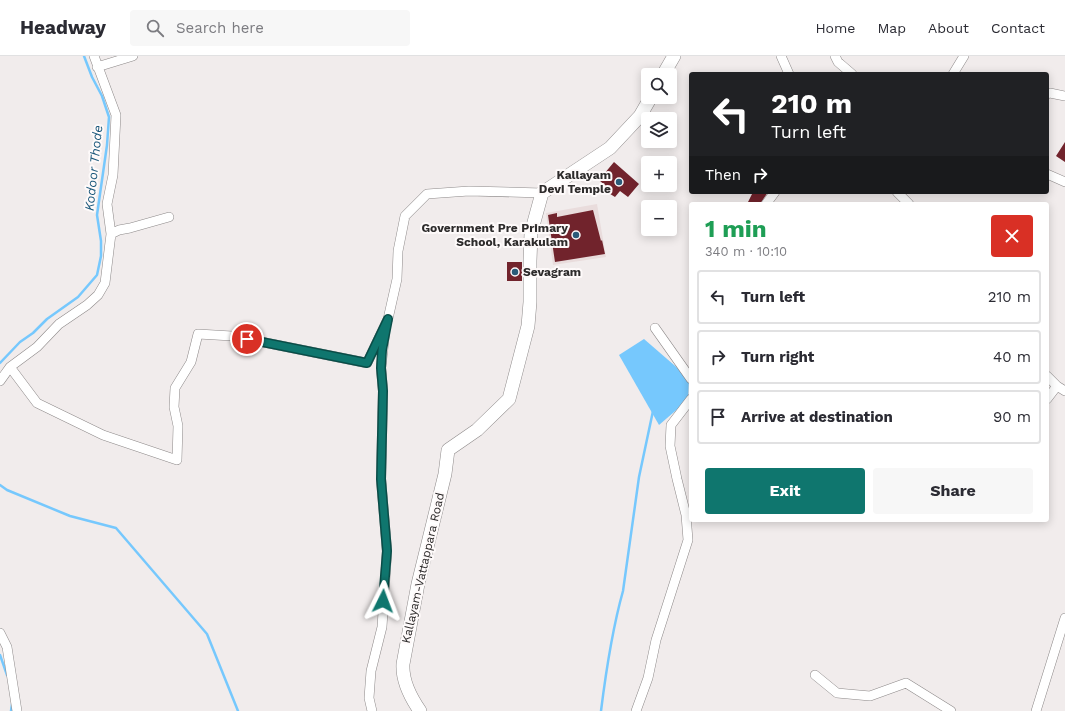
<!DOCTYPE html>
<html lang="en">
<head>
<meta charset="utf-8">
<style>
  body { margin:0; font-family:"Work Sans",sans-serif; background:#f7f7f7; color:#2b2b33; height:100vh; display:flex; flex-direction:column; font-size:15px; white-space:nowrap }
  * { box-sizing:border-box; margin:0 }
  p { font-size:13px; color:#7c7c81 }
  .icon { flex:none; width:22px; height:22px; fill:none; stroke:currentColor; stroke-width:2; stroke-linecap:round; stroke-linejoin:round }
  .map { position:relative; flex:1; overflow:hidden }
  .drawer { position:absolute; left:689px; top:146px; width:360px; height:320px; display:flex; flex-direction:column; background:#fff; border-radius:4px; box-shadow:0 2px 10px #0003 }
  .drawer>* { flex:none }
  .hud { position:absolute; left:689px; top:16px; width:360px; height:122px; border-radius:4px; box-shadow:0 2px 10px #0003; background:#202124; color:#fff; overflow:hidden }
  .controls { position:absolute; left:641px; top:12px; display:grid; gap:8px }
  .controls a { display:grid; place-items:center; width:36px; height:36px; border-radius:4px; background:#fff; box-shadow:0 2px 10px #0003; font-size:20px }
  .pin { position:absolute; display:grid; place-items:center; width:34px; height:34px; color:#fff; margin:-17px; border:2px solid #fff; border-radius:50%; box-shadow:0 1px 4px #0007 }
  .me { position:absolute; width:44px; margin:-22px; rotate:3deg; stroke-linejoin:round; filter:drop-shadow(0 0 3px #0008) }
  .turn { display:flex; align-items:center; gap:14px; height:84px; padding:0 16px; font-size:18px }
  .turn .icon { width:52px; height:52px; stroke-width:2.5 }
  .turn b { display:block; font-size:28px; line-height:34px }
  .then { display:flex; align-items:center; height:38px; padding:0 16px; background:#0003; gap:8px; font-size:15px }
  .round { display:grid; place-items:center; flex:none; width:42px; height:42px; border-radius:4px; background:#f7f7f7 }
  .summary { display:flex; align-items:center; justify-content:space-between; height:68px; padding:0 16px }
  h1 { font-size:24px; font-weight:700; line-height:30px; color:#1e9e55 }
  .button { display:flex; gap:8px; margin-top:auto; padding:8px 16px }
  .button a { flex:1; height:46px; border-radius:4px; background:#0f766e; color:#fff; font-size:16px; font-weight:700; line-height:46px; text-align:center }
  .button a+a { background:#f7f7f7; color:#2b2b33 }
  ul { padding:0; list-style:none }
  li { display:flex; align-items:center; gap:12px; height:54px; margin:0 8px 6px; padding:0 8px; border:2px solid #e1e1e2; border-radius:4px }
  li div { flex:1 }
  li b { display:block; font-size:15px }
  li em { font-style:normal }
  header { display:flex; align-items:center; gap:24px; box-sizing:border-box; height:56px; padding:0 20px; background:#fff; border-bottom:1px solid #e1e1e2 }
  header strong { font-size:19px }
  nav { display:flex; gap:22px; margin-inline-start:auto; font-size:14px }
  .search { width:280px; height:36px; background:#f7f7f7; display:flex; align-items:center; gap:10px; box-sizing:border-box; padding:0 14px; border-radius:4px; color:#7c7c81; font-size:15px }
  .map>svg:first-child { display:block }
  .built { fill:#e9dcdc }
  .water { fill:#76c8fd }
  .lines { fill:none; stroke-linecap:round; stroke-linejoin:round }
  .stream { stroke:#76c8fd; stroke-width:2.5 }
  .building { fill:#71232c }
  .street-casing { stroke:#8d8989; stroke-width:10 }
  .secondary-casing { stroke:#8d8989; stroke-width:14 }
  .street { stroke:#fff; stroke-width:9 }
  .secondary { stroke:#fff; stroke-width:13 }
  .route-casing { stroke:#0a4d48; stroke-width:10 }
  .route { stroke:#0f766e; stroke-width:7 }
  .poi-dot { fill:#2a5b79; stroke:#fefafa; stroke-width:1.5 }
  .labels { text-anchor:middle; stroke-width:4; stroke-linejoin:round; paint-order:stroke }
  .poi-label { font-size:12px; font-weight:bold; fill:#2d2b2b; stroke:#fefafa; text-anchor:end }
  .street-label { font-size:12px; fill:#2d2b2b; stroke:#fefafa }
  .water-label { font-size:13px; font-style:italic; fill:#1b587b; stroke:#fefafa }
</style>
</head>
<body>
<header>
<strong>Headway</strong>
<div class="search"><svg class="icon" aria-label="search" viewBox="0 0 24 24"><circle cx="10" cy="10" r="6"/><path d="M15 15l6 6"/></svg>Search here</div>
<nav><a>Home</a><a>Map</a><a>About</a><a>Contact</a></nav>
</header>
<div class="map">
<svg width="1065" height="655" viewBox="0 0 1065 655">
  <rect width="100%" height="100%" fill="#f1ecec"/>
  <path class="built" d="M 597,148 L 606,201 L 553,209 L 546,157 Z"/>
  <path class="water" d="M 644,283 L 689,322 L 688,344 L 659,369 L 619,299 Z"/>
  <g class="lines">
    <path class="stream" d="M 0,307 L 20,286 L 33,277 L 47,263 L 78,241 L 97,219 L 101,200 L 101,185 L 97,159 L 107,89 L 109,61 L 102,40 L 92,21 L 84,0
      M 0,429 L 7,434 L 70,460 L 116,472 L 207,578 L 238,655
      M 0,599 L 7,619
      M 11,655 L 12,648
      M 601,655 C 606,615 612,574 623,535 L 639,421 L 653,355"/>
  </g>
  <path class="building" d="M 1065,86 L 1065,106 L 1056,100 Z
    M 614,106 L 639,128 L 628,141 L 620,135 L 615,141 L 607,136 L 608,132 L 599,124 Z
    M 753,136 L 768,136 L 760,148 L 751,148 L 748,146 Z
    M 593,154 L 601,185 L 602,184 L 605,198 L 555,206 L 548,159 L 557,157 L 557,161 Z
    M 507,206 L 522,206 L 522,225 L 507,225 Z"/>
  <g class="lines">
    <g class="street-casing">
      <path id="street" d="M 781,0 L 789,18
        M 835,0 L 838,6 L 852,18
        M 97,11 L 133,0
        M 953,18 L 964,0
        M 1047,38 L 1050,37 L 1065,40
        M 1047,118 L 1065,126
        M 897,136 L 909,148
        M 766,148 L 775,136
        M 111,178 L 119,174 L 130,172 L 169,161
        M 655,272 L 691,323
        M 10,311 L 37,347 L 103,379 L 177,404 L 178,370 L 174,351 L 175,332 L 191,306 L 198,278 L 232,280 L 367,307 L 388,263 L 397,223 L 398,195 L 405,160 L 427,138 L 469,135 L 542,137
        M 1047,320 L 1057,330 L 1065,335
        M 0,325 L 10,311 L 37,291 L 59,268 L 87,249 L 98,239 L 105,227 L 111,178 L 107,148 L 113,119 L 116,59 L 94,0
        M 1047,343 L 1057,330
        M 0,577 L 7,591 L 17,655
        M 815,619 L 837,637 L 870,640 L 906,627 L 951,655
        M 372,655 L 369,642 L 371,615 L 382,571 L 387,495 L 381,423 L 383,335 L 381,312 L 385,276
        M 636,655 L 648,622 L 656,584 L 688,484 L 686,459 L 677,423 L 670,390 L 671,369 L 691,343
        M 1036,655 L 1065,562"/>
    </g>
    <g class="secondary-casing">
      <path id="secondary" d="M 663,19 L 674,0
        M 420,655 C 411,642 402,624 403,608 L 418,528 L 445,418 L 448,394 L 477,374 L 509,343 L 528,270 L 530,246 L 530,205 L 531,177 L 542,137 L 610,92 L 640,60 L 651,41"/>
    </g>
    <use href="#street" class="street"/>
    <use href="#secondary" class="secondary"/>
  </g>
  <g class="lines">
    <g class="route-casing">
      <path id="route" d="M 247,283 L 367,307 L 388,263 L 382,294 L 381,312 L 383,335 L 381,423 L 387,495 L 383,545"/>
    </g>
    <use href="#route" class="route"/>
  </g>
  <g class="poi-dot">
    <circle cx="619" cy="126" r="4"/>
    <circle cx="576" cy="179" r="4"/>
    <circle cx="515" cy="216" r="4"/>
  </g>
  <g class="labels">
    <g class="poi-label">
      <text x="611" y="123">Kallayam<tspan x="611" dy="14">Devi Temple</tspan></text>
      <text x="568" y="176">Government Pre Primary<tspan x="568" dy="14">School, Karakulam</tspan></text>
      <text x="523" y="220" text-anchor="start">Sevagram</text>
    </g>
    <g class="street-label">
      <text transform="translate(423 512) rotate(-77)" y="4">Kallayam-Vattappara Road</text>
    </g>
    <g class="water-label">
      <text transform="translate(93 112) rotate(-84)" y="5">Kodoor Thode</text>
    </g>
  </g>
</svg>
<div class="controls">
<a><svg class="icon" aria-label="search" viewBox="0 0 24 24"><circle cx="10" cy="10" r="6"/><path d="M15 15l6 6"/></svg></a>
<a><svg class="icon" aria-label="layers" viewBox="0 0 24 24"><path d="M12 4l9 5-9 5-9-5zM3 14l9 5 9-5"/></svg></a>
<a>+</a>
<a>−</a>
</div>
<div class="pin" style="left:247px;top:283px;background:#d93025"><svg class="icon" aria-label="arrive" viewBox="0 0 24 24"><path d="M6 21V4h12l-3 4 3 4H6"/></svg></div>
<svg class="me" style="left:383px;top:545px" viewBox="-20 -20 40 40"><path d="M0-17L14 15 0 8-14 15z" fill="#0f766e" stroke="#fff" stroke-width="4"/></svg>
<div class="hud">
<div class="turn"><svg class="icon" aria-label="left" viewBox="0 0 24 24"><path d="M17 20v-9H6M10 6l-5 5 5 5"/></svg><div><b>210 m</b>Turn left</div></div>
<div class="then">Then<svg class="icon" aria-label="right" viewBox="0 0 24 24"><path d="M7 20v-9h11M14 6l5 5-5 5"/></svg></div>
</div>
<section class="drawer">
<div class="summary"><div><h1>1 min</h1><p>340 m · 10:10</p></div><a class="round" style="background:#d93025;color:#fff"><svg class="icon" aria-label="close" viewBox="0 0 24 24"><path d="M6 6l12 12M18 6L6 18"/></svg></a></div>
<ul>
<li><svg class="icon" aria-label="left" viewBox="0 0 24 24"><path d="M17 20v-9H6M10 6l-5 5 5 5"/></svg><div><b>Turn left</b></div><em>210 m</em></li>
<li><svg class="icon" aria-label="right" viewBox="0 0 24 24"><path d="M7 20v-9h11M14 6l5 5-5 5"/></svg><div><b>Turn right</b></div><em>40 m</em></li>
<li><svg class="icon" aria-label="arrive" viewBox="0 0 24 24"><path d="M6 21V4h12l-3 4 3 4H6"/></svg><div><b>Arrive at destination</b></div><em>90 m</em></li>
</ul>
<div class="button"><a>Exit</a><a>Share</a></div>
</section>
</div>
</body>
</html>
